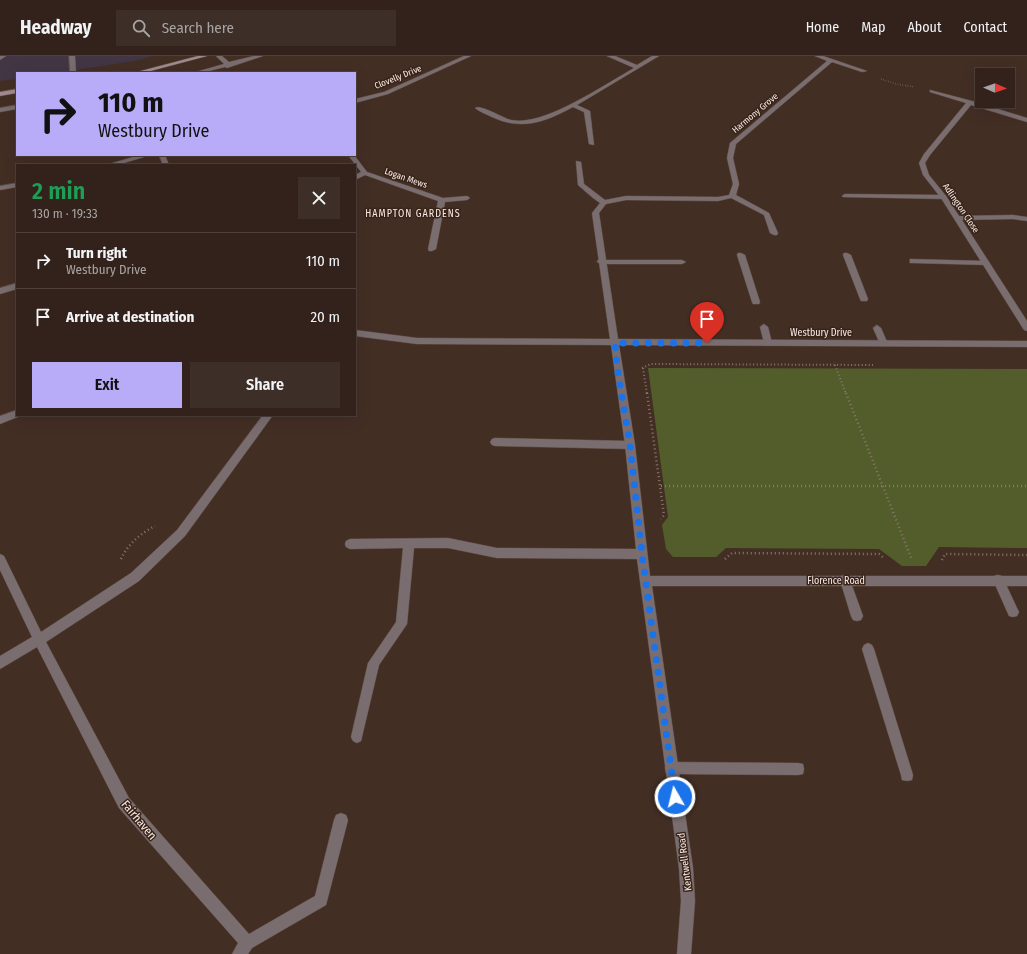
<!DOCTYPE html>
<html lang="en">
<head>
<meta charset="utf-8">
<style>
  body { margin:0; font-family:"Fira Sans Condensed",sans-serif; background:#3d2f28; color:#f1f3f6; height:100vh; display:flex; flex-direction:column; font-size:15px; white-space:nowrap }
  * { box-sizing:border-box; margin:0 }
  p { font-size:13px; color:#a8a4a3 }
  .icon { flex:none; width:22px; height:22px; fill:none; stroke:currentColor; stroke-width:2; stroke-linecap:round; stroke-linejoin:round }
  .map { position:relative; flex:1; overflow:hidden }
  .drawer { position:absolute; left:16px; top:108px; width:340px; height:252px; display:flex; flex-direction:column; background:#32221b; border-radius:0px; box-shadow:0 4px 16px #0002,0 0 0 1px #4d3f3a }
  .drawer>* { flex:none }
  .banner { position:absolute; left:16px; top:16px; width:340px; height:84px; border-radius:0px; box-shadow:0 4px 16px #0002,0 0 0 1px #4d3f3a; background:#b8abf7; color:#111; overflow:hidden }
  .needle { width:26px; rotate:92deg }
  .tools { position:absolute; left:975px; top:12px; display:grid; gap:8px }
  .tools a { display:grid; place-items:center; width:40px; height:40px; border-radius:0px; background:#32221b; box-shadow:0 4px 16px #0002,0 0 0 1px #4d3f3a; font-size:20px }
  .pin { position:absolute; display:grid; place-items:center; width:34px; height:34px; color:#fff; margin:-41px -17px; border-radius:50% 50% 50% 0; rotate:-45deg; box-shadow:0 0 4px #0007 }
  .pin .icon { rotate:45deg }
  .me { position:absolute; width:44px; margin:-22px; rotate:352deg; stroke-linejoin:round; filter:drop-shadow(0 0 3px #0008) }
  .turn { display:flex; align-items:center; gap:14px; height:84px; padding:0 16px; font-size:18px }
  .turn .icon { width:52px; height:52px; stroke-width:2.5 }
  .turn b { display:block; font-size:28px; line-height:34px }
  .round { display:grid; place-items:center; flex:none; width:42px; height:42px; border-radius:0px; background:#3d2f28 }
  .headline { display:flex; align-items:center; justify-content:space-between; height:68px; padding:0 16px }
  h1 { font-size:24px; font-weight:600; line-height:30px; color:#1e9e55 }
  .action { display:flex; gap:8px; margin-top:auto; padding:8px 16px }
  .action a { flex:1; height:46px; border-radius:0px; background:#b8abf7; color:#111; font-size:16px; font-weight:600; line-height:46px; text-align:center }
  .action a+a { background:#3d2f28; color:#f1f3f6 }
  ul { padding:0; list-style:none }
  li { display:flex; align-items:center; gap:12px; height:56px; padding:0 16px; border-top:1px solid #4d3f3a }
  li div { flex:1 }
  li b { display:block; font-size:15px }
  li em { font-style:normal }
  header { display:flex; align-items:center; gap:24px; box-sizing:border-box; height:56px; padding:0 20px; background:#32221b; border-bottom:1px solid #4d3f3a }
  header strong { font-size:19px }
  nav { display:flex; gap:22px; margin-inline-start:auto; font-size:14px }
  .search { width:280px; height:36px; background:#3d2f28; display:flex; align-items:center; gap:10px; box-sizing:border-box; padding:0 14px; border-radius:0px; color:#a8a4a3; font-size:15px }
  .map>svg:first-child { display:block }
  .education { fill:#423645 }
  .green { fill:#535d2b }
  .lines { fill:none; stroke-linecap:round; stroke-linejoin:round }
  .lane-casing { stroke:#604c43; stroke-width:1 }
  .street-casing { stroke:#604c43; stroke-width:1 }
  .secondary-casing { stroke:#604c43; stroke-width:1 }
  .path-far2 { stroke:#89776e; stroke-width:1.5; stroke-dasharray:0.5 2; stroke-linecap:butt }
  .path-far1 { stroke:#89776e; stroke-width:2; stroke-dasharray:1 2.5; stroke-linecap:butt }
  .path { stroke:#89776e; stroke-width:2.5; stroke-dasharray:1 3; stroke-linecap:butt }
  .lane { fill:#796d6f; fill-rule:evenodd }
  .street { fill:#796d6f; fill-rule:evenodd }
  .secondary { fill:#a08c90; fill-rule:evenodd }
  .route { stroke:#1a73e8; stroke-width:7; stroke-dasharray:0 12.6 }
  .labels { text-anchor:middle; stroke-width:3; stroke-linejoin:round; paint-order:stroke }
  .far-street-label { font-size:9px; fill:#f8eae4; stroke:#39241a }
  .far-quarter-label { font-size:10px; letter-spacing:1px; fill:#f8eae4; stroke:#39241a }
  .street-label { font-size:10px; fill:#f8eae4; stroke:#39241a }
  .near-street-label { font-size:12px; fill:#f8eae4; stroke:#39241a }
</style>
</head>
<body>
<header>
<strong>Headway</strong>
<div class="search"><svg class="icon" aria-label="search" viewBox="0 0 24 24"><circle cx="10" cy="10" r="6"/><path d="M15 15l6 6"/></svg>Search here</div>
<nav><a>Home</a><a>Map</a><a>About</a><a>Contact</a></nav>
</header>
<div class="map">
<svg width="1027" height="898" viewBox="0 0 1027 898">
  <rect width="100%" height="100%" fill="#432e24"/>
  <path class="education" d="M 0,0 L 153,0 L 135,5 L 55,17 L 17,17 L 17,23 L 0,25 Z"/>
  <path class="green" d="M 648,312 L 1027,313 L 1027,492 L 939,491 L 926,510 L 902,510 L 879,493 L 726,492 L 716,501 L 673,501 L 666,493 L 662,469 L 668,461 Z"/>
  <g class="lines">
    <g class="lane-casing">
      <path id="lane" d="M 0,0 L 6,0 L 0,4 Z
        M 69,0 L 75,0 L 76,17 L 70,17 Z
        M 845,138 L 944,139 L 947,141 L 944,143 L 843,141 L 842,140 Z
        M 738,197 L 741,197 L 745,199 L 760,246 L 759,248 L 753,248 L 752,246 L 737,199 Z
        M 844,197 L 847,197 L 851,199 L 868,243 L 867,245 L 861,245 L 860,243 L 843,199 Z
        M 910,203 L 986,205 L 990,207 L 986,209 L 913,207 L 910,207 Z
        M 598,204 L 682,204 L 686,206 L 682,208 L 601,208 L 597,206 Z
        M 764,268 L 768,271 L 772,287 L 768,290 L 764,287 L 760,271 Z
        M 877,269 L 881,272 L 888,288 L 887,290 L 881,290 L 880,288 L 873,272 Z
        M 495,382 L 630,385 L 633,386 L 635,389 L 633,392 L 630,393 L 495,390 L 492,389 L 490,386 L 492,383 Z
        M 845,519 L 849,520 L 850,524 L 863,560 L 861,564 L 857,565 L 853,564 L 851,560 L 840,524 L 841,520 Z
        M 998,519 L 1002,520 L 1017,552 L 1019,556 L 1017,560 L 1013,561 L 1009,560 L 993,524 L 994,520 Z
        M 868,587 L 872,589 L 874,593 L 913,719 L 912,724 L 907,725 L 902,724 L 901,719 L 862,593 L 864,589 Z
        M 671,706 L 798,707 L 803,708 L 804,713 L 803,718 L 798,719 L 671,718 L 666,717 L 665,712 L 666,707 Z"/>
    </g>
    <g class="street-casing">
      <path id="street" d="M 216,0 L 222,0 L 229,6 L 254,0 L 263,0 L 227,12 L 225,11 L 201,17 L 192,17 L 224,8 Z
        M 464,0 L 471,0 L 388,38 L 355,47 L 355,43 L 384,36 Z
        M 607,0 L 615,0 L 637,9 L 652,0 L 659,0 L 577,49 L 590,55 L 594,89 L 589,88 L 584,56 L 573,51 C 545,66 522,75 492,61 C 486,58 480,56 475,52 C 480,48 503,62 511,64 C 517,65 521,65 527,64 C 556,61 608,27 634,12 Z
        M 815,0 L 823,0 L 867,15 L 862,16 L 832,6 L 736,88 L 733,102 L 739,128 L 736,139 L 769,157 L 778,177 L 777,179 L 774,179 L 770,177 L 764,159 L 731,142 L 718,145 L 626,144 L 606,148 L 599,157 L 618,283 L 1027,285 L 1027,291 L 619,289 L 635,389 L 650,520 L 1027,520 L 1027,530 L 652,530 L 693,812 L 695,845 L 691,898 L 677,898 L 681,845 L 679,812 L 637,503 L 497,502 L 448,492 L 414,492 L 407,568 L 379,609 L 361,685 L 357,687 L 353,685 L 351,681 L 368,607 L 396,566 L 403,492 L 350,493 L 346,491 L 345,488 L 346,485 L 350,483 L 448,482 L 497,492 L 636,493 L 625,389 L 611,289 L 417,288 L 355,280 L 355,274 L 417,282 L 610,283 L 592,157 L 600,147 L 593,142 L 578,129 L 576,105 L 581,106 L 584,128 L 605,144 L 626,140 L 718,141 L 729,139 L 733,128 L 727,102 L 730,87 L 827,5 Z
        M 930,34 L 972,45 L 1027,62 L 1027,66 L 971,49 L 930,99 L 925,107 L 929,119 L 946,140 L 959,160 L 1013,159 L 1027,161 L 1027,165 L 1013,163 L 962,164 L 1027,265 L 1027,275 L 1024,274 L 941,142 L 923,119 L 919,107 L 924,98 L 966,47 L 930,36 Z
        M 17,49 L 17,53 L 0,56 L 0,52 Z
        M 140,99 L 151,99 L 117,109 L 106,109 Z
        M 159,99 L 165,99 L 169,109 L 163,109 Z
        M 348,99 L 354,99 L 367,116 L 443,142 L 467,140 L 470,142 L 467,144 L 445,146 L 436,193 L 432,195 L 429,195 L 428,193 L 438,145 L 365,119 L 355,124 L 355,119 L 361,116 Z
        M 17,127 L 17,131 L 0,134 L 0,130 Z
        M 17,227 L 17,233 L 0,238 L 0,232 Z
        M 17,354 L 17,359 L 21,359 L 20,360 L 0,368 L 0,360 Z
        M 263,359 L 273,359 L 185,480 L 139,525 L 46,586 L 129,742 L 249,878 L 315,840 L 334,764 L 336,759 L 341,757 L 346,759 L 348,764 L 326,849 L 252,892 L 248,898 L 232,898 L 238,887 L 119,752 L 37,591 L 0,613 L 0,600 L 32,581 L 0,514 L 0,498 L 4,500 L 41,576 L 131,517 L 177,474 Z"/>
    </g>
    <g class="secondary-casing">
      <path id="secondary" d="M 198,0 L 207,0 L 143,17 L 133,17 Z
        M 17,33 L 17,37 L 0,40 L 0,36 Z"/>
    </g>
    <path class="path-far2" d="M 881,23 L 896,28 L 915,31"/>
    <path class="path-far1" d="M 835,309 L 846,338
      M 642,312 L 651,308 L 873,309
      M 643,312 L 647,338"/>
    <path class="path" d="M 647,337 L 664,459 L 661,463
      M 846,337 L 912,504
      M 661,430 L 1027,430
      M 121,503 C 127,489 141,477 155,470
      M 725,503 L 732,497 L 879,498 L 885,503
      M 942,504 L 945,498 L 1027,499"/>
    <use href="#lane" class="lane"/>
    <use href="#street" class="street"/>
    <use href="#secondary" class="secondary"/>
  </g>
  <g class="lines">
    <path class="route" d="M 675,741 L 642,498 L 630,389 L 617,311 L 615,287 L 707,287"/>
  </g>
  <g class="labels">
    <g class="far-street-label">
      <text transform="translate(398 21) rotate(-22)" y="3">Clovelly Drive</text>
      <text transform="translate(755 57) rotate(-40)" y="3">Harmony Grove</text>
      <text transform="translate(406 122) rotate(19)" y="3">Logan Mews</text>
      <text transform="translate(961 152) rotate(56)" y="3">Adlington Close</text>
    </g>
    <g class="far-quarter-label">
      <text x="413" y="161">HAMPTON GARDENS</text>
    </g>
    <g class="street-label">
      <text x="821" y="280">Westbury Drive</text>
      <text x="836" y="528">Florence Road</text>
      <text transform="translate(684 806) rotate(-97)" y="4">Kentwell Road</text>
    </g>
    <g class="near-street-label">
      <text transform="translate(139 764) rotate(50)" y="4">Fairhaven</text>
    </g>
  </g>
</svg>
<div class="tools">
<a><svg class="needle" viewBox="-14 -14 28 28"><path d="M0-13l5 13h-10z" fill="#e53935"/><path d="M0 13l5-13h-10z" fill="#a8a4a3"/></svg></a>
</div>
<div class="pin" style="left:707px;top:287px;background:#d93025"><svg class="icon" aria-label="arrive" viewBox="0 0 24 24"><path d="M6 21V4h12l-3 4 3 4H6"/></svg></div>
<svg class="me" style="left:675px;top:741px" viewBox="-20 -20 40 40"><circle r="17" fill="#1a73e8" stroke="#fff" stroke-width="3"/><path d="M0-11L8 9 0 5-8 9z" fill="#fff"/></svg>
<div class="banner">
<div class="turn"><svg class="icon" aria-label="right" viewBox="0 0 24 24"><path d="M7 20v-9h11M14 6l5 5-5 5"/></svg><div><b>110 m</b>Westbury Drive</div></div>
</div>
<section class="drawer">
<div class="headline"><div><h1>2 min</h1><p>130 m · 19:33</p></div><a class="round"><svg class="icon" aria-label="close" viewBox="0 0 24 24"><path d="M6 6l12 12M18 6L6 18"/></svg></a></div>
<ul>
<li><svg class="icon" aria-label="right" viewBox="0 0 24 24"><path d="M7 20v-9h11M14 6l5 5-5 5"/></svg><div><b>Turn right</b><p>Westbury Drive</p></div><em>110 m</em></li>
<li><svg class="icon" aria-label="arrive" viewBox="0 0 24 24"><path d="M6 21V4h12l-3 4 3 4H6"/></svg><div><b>Arrive at destination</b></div><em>20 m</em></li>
</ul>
<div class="action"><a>Exit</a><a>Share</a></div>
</section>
</div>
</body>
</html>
